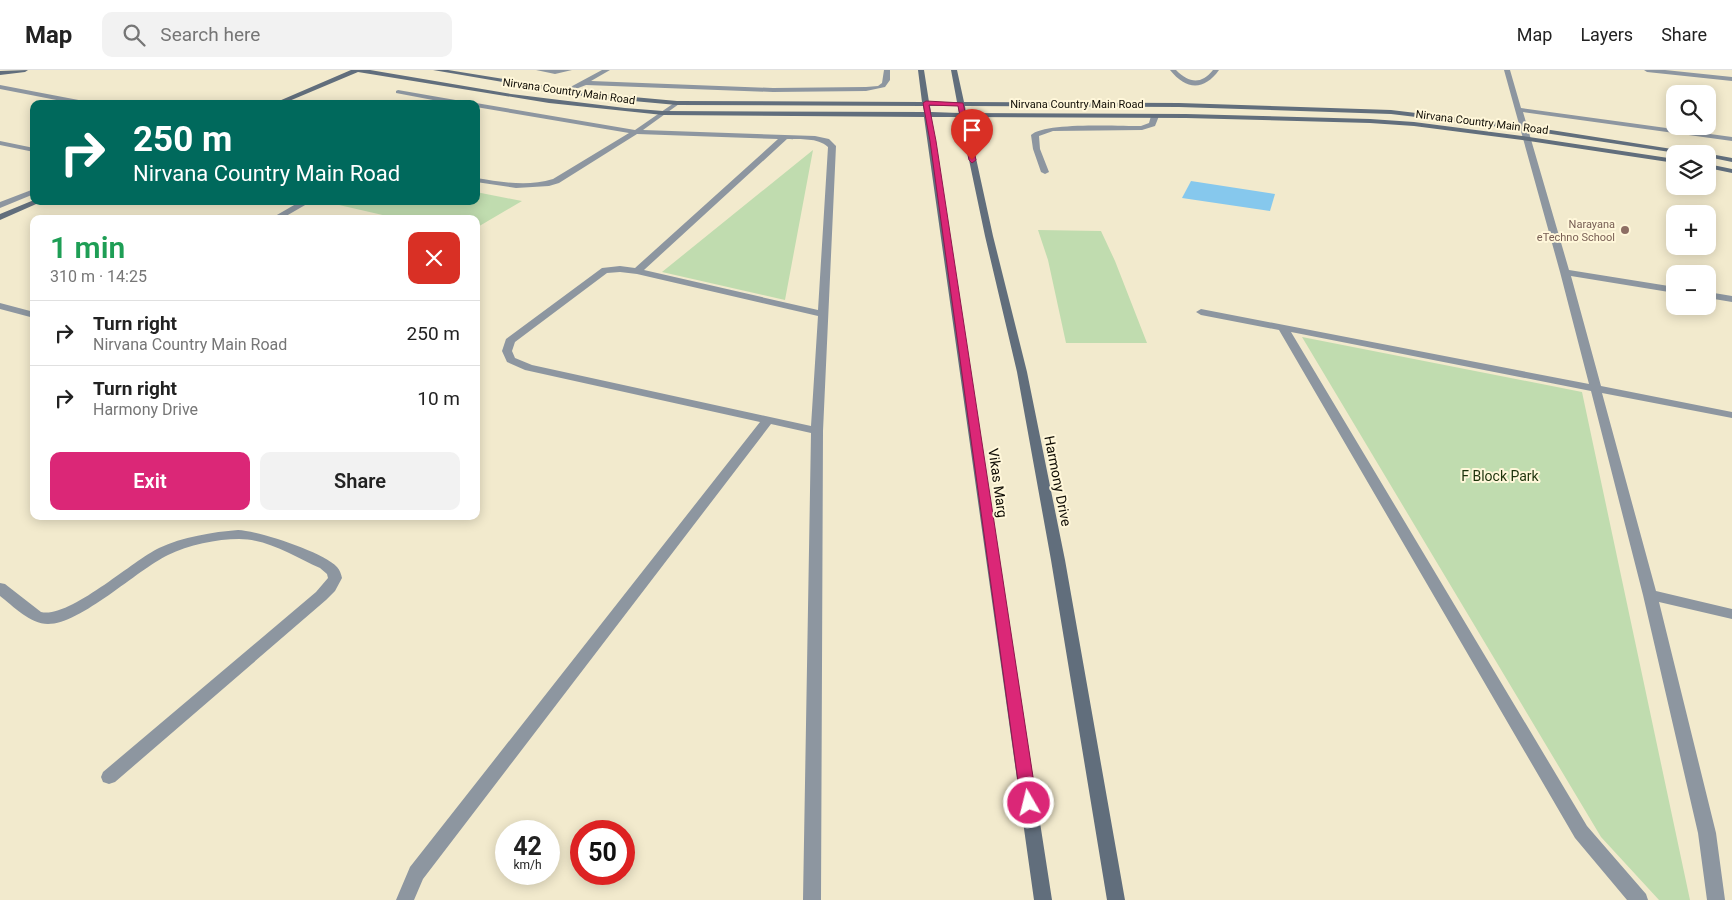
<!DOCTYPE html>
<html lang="en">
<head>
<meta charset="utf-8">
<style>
  body { margin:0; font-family:Roboto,sans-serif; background:#f2f2f2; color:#222; height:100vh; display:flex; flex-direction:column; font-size:19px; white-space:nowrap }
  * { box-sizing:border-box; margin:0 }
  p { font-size:16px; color:#767676 }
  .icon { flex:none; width:28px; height:28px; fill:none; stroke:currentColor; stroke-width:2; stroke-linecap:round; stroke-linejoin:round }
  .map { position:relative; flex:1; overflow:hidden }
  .side { position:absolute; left:30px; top:145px; width:450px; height:305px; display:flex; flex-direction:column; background:#fff; border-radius:10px; box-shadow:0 2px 12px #0003 }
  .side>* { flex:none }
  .banner { position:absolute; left:30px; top:30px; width:450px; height:105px; border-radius:10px; box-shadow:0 2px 12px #0003; background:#00695c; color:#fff; overflow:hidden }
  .controls { position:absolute; left:1666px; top:15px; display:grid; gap:10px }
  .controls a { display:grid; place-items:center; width:50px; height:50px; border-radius:10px; background:#fff; box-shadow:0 2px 12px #0003; font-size:25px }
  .speed { position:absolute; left:495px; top:750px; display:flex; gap:10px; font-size:25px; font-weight:700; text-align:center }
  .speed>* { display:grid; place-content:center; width:65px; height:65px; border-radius:50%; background:#fff; box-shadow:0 2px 12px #0003; line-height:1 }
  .speed small { font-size:12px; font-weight:400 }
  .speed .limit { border:8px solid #d22; background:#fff; color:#111 }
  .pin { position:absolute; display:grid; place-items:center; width:42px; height:42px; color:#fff; margin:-51px -21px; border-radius:50% 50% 50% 0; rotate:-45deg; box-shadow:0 0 5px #0007 }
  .pin .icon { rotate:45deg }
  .me { position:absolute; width:55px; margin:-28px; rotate:352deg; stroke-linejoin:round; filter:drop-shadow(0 0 4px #0008) }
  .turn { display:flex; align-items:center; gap:18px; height:105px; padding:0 20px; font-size:22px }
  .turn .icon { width:65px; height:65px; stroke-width:2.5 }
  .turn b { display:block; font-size:35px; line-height:42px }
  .round { display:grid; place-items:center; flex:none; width:52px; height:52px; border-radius:10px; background:#f2f2f2 }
  .overview { display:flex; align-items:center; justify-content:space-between; height:85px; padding:0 20px }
  h1 { font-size:30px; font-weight:600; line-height:38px; color:#1e9e55 }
  .cta { display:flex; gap:10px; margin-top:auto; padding:10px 20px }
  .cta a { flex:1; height:58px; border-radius:10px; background:#db2777; color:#fff; font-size:20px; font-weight:600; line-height:58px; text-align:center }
  .cta a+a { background:#f2f2f2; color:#222 }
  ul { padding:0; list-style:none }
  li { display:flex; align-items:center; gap:15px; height:65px; padding:0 20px; border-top:1px solid #e0e0e0 }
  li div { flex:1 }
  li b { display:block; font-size:19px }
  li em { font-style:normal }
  header { display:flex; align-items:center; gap:30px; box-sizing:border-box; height:70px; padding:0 25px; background:#fff; border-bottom:1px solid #e0e0e0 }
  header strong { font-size:24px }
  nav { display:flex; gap:28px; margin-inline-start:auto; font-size:18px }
  .search { width:350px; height:45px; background:#f2f2f2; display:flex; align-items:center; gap:12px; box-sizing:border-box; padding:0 18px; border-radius:10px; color:#767676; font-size:19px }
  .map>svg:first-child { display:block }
  .green { fill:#c0dcaf }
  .water { fill:#86c8ed }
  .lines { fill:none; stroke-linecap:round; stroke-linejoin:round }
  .lane { fill:#8d96a0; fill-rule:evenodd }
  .street { fill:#8d96a0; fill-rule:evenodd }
  .secondary { fill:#616e7c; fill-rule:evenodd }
  .route { fill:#db2777; stroke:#8e194d }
  .education-dot { fill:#8d6e63; stroke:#fff7da; stroke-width:2 }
  .labels { text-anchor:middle; stroke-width:4; stroke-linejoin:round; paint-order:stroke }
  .far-street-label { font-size:11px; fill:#0f0c04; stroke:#fff7da }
  .far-education-label { font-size:11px; fill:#785e54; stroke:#fff7da; text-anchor:end }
  .park-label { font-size:14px; fill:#1d330b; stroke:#fff7da }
  .street-label { font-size:14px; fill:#0f0c04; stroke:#fff7da }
</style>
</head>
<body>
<header>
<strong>Map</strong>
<div class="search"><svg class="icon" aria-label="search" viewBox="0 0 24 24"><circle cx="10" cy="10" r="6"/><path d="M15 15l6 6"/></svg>Search here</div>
<nav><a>Map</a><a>Layers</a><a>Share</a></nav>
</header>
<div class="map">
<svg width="1732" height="830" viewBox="0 0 1732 830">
  <rect width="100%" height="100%" fill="#f2eacd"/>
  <path class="green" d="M 813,80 L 785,230 L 662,202 Z
    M 476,122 L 522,131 L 476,158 L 476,149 L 400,149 L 326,132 L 476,131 Z
    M 1038,160 L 1101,161 L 1115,191 L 1147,273 L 1066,273 L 1048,190 Z
    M 1302,267 L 1582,322 L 1690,830 L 1659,830 L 1601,767 Z"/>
  <path class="water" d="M 1191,111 L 1275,124 L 1270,141 L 1182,128 Z"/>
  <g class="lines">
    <path class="lane" d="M 602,0 L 610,0 L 591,11 L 773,18 L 866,17 L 878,16 L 882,13 L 884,0 L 890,0 L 890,10 L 885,17 L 866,21 L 773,22 L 586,15 L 568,22 L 563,21 Z
      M 1155,44 L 1159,46 L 1155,56 L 1142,60 L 1053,61 L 1039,66 L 1040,79 L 1049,102 L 1045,104 L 1041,102 L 1033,79 L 1031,65 C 1044,52 1119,56 1141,56 L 1149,53 L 1151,46 Z"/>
    <path class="street" d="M 536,0 L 572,0 L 555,4 Z
      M 1170,0 L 1176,0 C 1189,13 1201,15 1213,0 L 1219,0 C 1204,21 1186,20 1170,0 Z
      M 1504,0 L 1510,0 L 1521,38 L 1732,67 L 1732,71 L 1523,42 L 1569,200 L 1675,217 L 1675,223 L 1571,206 L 1601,316 L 1732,342 L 1732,348 L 1602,323 L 1656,521 L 1732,539 L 1732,549 L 1659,532 L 1716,763 L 1725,830 L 1707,830 L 1698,763 L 1643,525 L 1591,321 L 1291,262 L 1587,756 L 1646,824 L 1648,830 L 1627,830 L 1575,768 L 1279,260 L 1201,245 L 1196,242 L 1201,239 L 1589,314 L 1560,202 Z
      M 1644,0 L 1665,0 L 1732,7 L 1732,11 L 1647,2 Z
      M 0,15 L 89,32 L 92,34 L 77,34 L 0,19 Z
      M 398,20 L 467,32 L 470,34 L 454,34 L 396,23 L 396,21 Z
      M 677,31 L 679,32 L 679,34 L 643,60 L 815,66 L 829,69 L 836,76 L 823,361 L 821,830 L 803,830 L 811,363 L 771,354 L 423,809 L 414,830 L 396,830 L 410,797 L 760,352 L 525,300 L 507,292 L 502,281 L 506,269 L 602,198 L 620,196 L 635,198 L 778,69 L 637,64 L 559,113 L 549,116 L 516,118 L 476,112 L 476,108 C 502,112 527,117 553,109 L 629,63 L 476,37 L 476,34 L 473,34 L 476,33 L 635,60 ZM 787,69 C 801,70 817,67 828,77 L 818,240 L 644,200 ZM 620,202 L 637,204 L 818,246 L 811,356 L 532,295 L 515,288 L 512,281 L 515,272 L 607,203 Z
      M 0,71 L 34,78 L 34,82 L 0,75 Z
      M 34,119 L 34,124 L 0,138 L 0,132 Z
      M 301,131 L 312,131 L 281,149 L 270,149 Z
      M 1708,222 L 1732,226 L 1732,232 L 1708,228 Z
      M 0,233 L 34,242 L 34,248 L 0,239 Z
      M 238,460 C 259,461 323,482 337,497 C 340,500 341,504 342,508 L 335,521 L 326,530 L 115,712 L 109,714 L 103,712 L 101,707 L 103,702 L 316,522 L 328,508 L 327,504 L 320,498 C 295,487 268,469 239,469 C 217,469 188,475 168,485 C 137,500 81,554 48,554 C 30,554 13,536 0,526 L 0,513 L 5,514 L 41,542 C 69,549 132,491 159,478 C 182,467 213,462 238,460 Z"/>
    <path class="secondary" d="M 28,0 L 25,2 L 0,5 L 0,1 Z
      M 351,0 L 370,0 L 511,24 L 625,38 L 663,41 L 924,42 L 923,36 L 677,35 L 589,27 L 433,0 L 448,0 L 589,23 L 677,31 L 922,32 L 918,0 L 924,0 L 929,32 L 957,32 L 951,0 L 957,0 L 964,32 L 1179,33 L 1391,40 L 1525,56 L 1704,84 L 1683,84 L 1525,60 L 1391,44 L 1179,37 L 965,36 L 966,43 L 1186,44 L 1370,49 L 1414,52 L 1529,67 L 1675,89 L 1675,93 L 1529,71 L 1414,56 L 1370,53 L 1186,48 L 967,47 L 993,166 L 1027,302 L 1065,490 L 1125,830 L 1107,830 L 1051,490 L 1017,302 L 985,166 L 960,47 L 931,47 L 1052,830 L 1034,830 L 924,47 L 663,45 L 549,33 L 358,2 L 282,34 L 272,34 ZM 930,36 L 958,36 L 959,43 L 931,42 Z
      M 1705,83 L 1732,88 L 1732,92 L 1708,87 L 1708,84 Z
      M 1708,94 L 1732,99 L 1732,103 L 1708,98 Z
      M 34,130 L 43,131 L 0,150 L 0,144 Z"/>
  </g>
  <path class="route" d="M 926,31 L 963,33 L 976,90 L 972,93 L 969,90 L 958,36 L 929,35 L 936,71 L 1037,733 L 1034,738 L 1029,740 L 1023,738 L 1021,733 L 930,71 L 923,33 Z"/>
  <circle class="education-dot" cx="1625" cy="160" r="5"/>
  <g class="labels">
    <g class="far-street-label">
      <text transform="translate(569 21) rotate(8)" y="4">Nirvana Country Main Road</text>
      <text x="1077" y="38">Nirvana Country Main Road</text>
      <text transform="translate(1482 52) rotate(7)" y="4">Nirvana Country Main Road</text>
    </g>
    <g class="far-education-label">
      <text x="1615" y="158">Narayana<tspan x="1615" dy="13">eTechno School</tspan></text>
    </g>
    <g class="park-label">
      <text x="1500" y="411">F Block Park</text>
    </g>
    <g class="street-label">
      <text transform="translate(1058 411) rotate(79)" y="5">Harmony Drive</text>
      <text transform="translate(998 413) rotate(82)" y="5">Vikas Marg</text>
    </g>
  </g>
</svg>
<div class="controls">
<a><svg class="icon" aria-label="search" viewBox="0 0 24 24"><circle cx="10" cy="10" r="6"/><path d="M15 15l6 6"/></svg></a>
<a><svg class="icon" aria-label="layers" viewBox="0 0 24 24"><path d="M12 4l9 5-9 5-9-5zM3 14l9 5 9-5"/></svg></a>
<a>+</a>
<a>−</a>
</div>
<div class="speed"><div>42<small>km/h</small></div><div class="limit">50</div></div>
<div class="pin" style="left:972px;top:90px;background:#d93025"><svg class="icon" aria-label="arrive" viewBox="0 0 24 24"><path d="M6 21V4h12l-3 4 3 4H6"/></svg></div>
<svg class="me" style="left:1029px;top:733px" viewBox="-20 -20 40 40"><circle r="17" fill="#db2777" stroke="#fff" stroke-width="3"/><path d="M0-11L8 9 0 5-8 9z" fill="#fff"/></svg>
<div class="banner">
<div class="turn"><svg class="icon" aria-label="right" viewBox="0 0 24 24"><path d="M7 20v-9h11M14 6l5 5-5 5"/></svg><div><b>250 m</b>Nirvana Country Main Road</div></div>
</div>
<section class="side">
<div class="overview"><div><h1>1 min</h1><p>310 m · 14:25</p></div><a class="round" style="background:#d93025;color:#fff"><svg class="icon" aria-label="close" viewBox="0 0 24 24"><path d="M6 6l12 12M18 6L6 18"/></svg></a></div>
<ul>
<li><svg class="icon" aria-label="right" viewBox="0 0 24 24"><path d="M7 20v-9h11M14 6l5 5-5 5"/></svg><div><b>Turn right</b><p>Nirvana Country Main Road</p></div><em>250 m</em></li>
<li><svg class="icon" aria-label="right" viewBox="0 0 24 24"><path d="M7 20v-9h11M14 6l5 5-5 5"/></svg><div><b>Turn right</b><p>Harmony Drive</p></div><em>10 m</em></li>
</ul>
<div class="cta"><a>Exit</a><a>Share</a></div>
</section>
</div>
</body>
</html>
